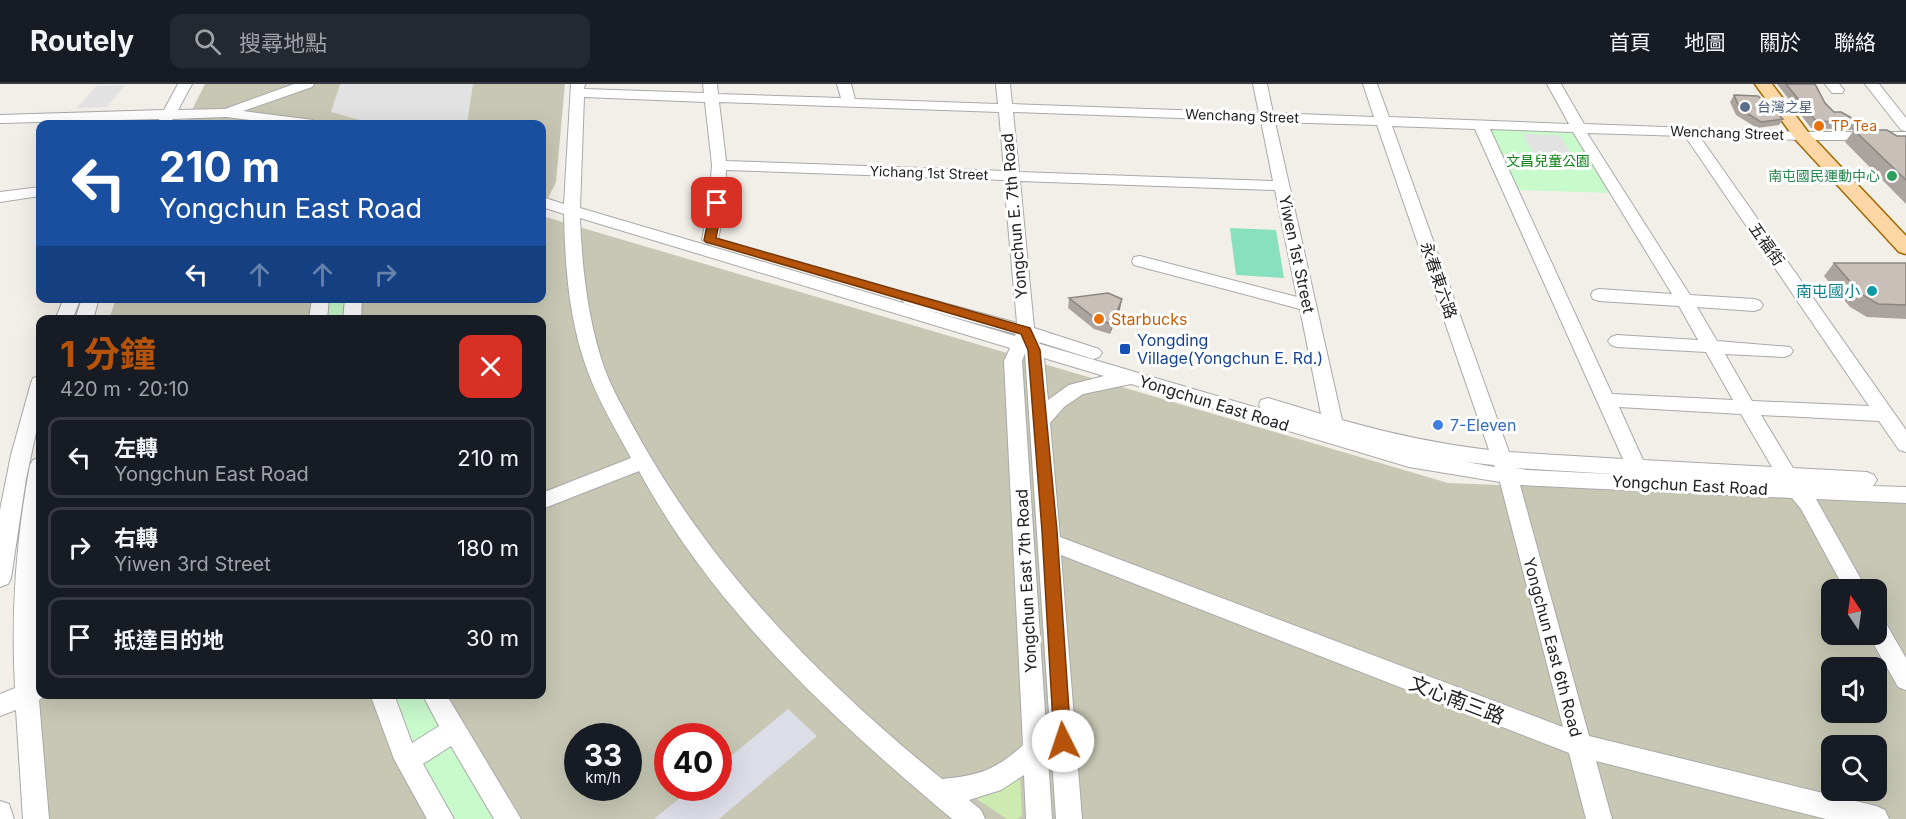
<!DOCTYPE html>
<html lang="zh-TW">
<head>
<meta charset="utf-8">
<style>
  body { margin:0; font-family:Inter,"Noto Sans TC",sans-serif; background:#242831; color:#f1f3f6; height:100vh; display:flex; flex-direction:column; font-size:22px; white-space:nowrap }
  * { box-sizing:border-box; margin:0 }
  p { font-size:20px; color:#9ea1a6 }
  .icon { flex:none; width:33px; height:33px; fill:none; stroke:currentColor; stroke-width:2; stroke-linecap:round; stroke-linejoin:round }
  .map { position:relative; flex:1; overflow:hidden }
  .details { position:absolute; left:36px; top:231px; width:510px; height:384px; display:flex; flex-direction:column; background:#171b24; border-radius:12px; box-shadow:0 6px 24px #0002 }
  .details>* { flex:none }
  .banner { position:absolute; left:36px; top:36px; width:510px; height:183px; border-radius:12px; box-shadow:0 6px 24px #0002; background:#1a4fa0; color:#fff; overflow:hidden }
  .needle { width:39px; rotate:347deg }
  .fabs { position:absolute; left:1821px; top:495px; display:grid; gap:12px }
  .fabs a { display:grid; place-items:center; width:66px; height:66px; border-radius:12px; background:#171b24; box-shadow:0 6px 24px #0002; font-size:30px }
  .speed { position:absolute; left:564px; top:639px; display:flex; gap:12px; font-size:30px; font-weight:700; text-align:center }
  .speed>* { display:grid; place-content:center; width:78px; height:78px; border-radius:50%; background:#171b24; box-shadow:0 6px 24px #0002; line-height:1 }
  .speed small { font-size:15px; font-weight:400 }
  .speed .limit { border:9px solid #d22; background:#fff; color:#111 }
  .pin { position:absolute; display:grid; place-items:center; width:51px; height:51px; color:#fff; margin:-26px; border-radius:12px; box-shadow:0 3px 9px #0006 }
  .me { position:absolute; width:66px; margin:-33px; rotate:356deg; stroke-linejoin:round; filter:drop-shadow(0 0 4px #0008) }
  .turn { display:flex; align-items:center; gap:21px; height:126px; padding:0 24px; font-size:27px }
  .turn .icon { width:78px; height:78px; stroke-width:2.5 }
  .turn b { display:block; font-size:42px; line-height:51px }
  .lanes { display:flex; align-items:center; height:57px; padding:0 24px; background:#0003; justify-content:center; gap:30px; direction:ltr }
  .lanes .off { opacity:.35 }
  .round { display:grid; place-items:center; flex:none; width:63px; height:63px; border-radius:12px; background:#242831 }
  .headline { display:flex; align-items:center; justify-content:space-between; height:102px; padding:0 24px }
  h1 { font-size:36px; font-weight:700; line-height:45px; color:#b45309 }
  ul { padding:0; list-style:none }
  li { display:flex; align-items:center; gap:18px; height:81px; margin:0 12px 9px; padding:0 12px; border:3px solid #363941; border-radius:12px }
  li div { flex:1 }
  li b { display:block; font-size:22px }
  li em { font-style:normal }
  header { display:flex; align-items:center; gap:36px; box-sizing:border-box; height:84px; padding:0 30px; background:#171b24; border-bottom:2px solid #363941 }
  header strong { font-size:28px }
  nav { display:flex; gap:33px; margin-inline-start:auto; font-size:21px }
  .search { width:420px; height:54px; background:#242831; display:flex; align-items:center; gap:15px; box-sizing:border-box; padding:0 21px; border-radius:12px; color:#9ea1a6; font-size:22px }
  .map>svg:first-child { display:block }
  .construction { fill:#c7c7b4; fill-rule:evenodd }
  .grass { fill:#cdebb0 }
  .park { fill:#c8facc }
  .pitch { fill:#88e0be }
  .parking { fill:#e2e2e2 }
  .plaza { fill:#dddde8 }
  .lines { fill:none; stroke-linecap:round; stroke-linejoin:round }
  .minor-casing { stroke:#a9a9a9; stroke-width:2 }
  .major-casing { stroke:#a06b00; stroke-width:3 }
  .minor { fill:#fff; fill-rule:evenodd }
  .major { fill:#fcd6a4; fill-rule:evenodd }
  .wall { fill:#aba49e }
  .shaded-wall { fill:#8b8681 }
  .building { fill:#c7bfb8; stroke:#8b8681; stroke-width:1.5 }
  .route { fill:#b45309; stroke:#753606; stroke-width:1.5 }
  .service-dot { fill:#5c6f8a; stroke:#fff; stroke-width:2 }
  .food-dot { fill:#e8710a; stroke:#fff; stroke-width:2 }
  .leisure-dot { fill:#2e9e5b; stroke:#fff; stroke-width:2 }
  .culture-dot { fill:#0f9aa8; stroke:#fff; stroke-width:2 }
  .transit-dot { fill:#1a4fb4; stroke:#fff; stroke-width:2 }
  .shop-dot { fill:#3f7fe0; stroke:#fff; stroke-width:2 }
  .labels { text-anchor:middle; stroke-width:6; stroke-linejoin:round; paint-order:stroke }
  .far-service-label { font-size:14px; fill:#4e5e75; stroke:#fff; text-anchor:start }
  .far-street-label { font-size:14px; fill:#222; stroke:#fff }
  .far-food-label { font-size:14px; fill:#c56008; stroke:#fff; text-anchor:start }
  .far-park-label { font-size:14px; fill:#0c8416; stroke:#fff }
  .far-leisure-label { font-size:14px; fill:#27864d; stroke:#fff; text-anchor:end }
  .street-label { font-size:16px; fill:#222; stroke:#fff }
  .culture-label { font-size:16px; fill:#0d838f; stroke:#fff; text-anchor:end }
  .food-label { font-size:16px; fill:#c56008; stroke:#fff; text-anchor:start }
  .transit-label { font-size:16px; fill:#164399; stroke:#fff; text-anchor:start }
  .shop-label { font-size:16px; fill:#366cbe; stroke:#fff; text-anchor:start }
  .near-street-label { font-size:20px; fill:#222; stroke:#fff }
</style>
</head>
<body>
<header>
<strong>Routely</strong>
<div class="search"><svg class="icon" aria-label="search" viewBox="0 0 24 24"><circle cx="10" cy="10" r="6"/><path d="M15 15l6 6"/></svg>搜尋地點</div>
<nav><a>首頁</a><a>地圖</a><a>關於</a><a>聯絡</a></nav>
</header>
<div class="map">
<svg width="1906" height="735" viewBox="0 0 1906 735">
  <rect width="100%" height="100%" fill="#f2efe9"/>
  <path class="construction" d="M 205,0 L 565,0 L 556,98 L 542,126 L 542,40 L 185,40 Z
    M 542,132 L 1448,399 L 1906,417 L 1906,735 L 48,735 L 30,711 L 40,591 L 40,610 L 542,610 L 542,236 L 109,235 L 116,215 L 542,214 ZM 1832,506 L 1876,506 L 1876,550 L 1832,550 ZM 1832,584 L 1876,584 L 1876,628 L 1832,628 ZM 578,652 L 628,652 L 628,704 L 578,704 ZM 668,652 L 718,652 L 718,704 L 668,704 ZM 1832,662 L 1876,662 L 1876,706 L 1832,706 Z"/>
  <path class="grass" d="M 1020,693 L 1022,731 L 1018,735 L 1007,735 L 977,715 L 978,711 L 1001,704 Z"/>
  <path class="park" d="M 1486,45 L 1573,47 L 1610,109 L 1516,106 Z
    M 328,215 L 348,215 L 346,235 L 324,236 Z
    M 390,611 L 424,611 L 440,643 L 413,661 Z
    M 451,660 L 494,735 L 452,735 L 422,682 L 423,675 Z"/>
  <path class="pitch" d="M 1230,144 L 1276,146 L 1284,194 L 1236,191 Z"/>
  <path class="parking" d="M 340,0 L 473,0 L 467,40 L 374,40 L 331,28 Z
    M 125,1 L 107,23 L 77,24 L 96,2 Z
    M 1523,50 L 1560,51 L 1575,78 L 1537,77 Z"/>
  <path class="plaza" d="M 788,625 L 817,652 L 719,735 L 654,735 L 692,704 L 718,704 L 719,682 Z"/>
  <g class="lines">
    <g class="minor-casing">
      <path id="minor" d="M 178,0 L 192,0 L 178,26 L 225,25 L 294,0 L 314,0 L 312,3 L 243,27 L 313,36 L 320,40 L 283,40 L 226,33 L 173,35 L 168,40 L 160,40 L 159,35 L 0,39 L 0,31 L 164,26 Z
        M 571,0 L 585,0 L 584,5 L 704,9 L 703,0 L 717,0 L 718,10 L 841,14 L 837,0 L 851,0 L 855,15 L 998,20 L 996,0 L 1010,0 L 1012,20 L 1259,29 L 1253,0 L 1267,0 L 1273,29 L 1374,33 L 1363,0 L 1377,0 L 1389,33 L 1569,40 L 1547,0 L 1561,0 L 1584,40 L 1802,48 L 1906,48 L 1906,56 L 1802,56 L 1700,53 L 1906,346 L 1906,368 L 1899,366 L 1879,337 L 1761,331 L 1793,384 L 1867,388 L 1874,391 L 1877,396 L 1873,402 L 1906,403 L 1906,419 L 1816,415 L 1867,506 L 1845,506 L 1801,425 L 1792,414 L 1520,401 L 1589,652 L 1876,722 L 1885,726 L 1889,735 L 1826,735 L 1596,677 L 1612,735 L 1586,735 L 1569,669 L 1061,471 L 1082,735 L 1056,735 L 1025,269 L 1022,277 L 1052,735 L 1026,735 L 1024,691 L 1001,706 L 969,716 L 981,726 L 985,735 L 952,735 C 833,635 714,526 639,387 L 542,425 L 542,409 L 631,374 C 616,346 599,318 588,288 C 569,238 565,182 564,130 L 542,123 L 542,113 L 564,120 ZM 584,13 L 705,18 L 712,81 L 709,119 L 702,156 L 710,161 L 718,156 L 725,119 L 726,86 L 1004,96 L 1017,239 L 911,210 L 905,212 L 902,216 L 905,220 L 1016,250 L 1015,252 L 580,124 ZM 719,18 L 999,28 L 1004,87 L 726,77 ZM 1013,28 L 1261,37 L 1273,97 L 1019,88 ZM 1275,38 L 1377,41 L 1489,366 C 1438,360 1391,350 1342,336 ZM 1392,42 L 1475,45 L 1623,375 L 1509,368 ZM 1490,45 L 1573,48 L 1672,210 L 1599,205 L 1593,207 L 1591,211 L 1593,215 L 1599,217 L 1679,222 L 1698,256 L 1617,251 L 1611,253 L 1608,257 L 1611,261 L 1617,263 L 1706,268 L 1733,316 L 1612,310 ZM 1587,49 L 1685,52 L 1869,322 L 1752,317 L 1725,270 L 1784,273 L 1790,271 L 1793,267 L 1790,263 L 1717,257 L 1697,223 L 1754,227 L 1760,225 L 1763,221 L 1760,217 L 1754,215 L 1690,211 ZM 1020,97 L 1275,106 L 1297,213 L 1140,172 L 1134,173 L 1132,177 L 1134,181 L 1300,225 L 1321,330 L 1268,314 L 1261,316 L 1259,321 L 1261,325 L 1040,260 L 1039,258 L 1093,275 L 1099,273 L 1102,269 L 1099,265 L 1034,244 ZM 580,134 L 1010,264 L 1004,277 L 1023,661 C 996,686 978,692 942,695 C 826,601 719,493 644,362 C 631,338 615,312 605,286 C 588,238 582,185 580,134 ZM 1044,274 L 1104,292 L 1069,301 L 1048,316 ZM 1131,300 L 1409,383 L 1500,398 L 1563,643 L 1060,453 L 1050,339 L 1064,323 L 1083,310 ZM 1619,323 L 1741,330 L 1772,383 L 1643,376 ZM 1466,378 L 1494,381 L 1495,383 ZM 1515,384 L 1630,391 L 1527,386 Z
        M 1825,0 L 1839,0 L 1844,6 L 1842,9 L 1832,9 Z
        M 1865,0 L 1879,0 L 1906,34 L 1906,47 L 1901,46 Z
        M 40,103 L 40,112 L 0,118 L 0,108 Z
        M 64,214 L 81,214 L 72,236 L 55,236 Z
        M 82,214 L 99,214 L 93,236 L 75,236 Z
        M 312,214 L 329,214 L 327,236 L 309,236 Z
        M 345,214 L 362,214 L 361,236 L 343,236 Z
        M 40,292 L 40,330 L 26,395 L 11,494 L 8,500 L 0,503 L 0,426 L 11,371 L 31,299 L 33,294 Z
        M 40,373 L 40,442 L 36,514 L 37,595 L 40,595 L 40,610 L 49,610 L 39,616 L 49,735 L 23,735 L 16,626 L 0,632 L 0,610 L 15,604 C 11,529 16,455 30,381 L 33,376 Z
        M 1876,534 L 1884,536 L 1906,574 L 1906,606 L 1898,603 L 1868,550 L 1876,550 Z
        M 370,610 L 394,610 L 412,659 L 439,642 L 422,610 L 446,610 L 521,735 L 494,735 L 451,662 L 423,680 L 454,735 L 427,735 L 394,675 Z
        M 0,717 L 9,720 L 14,735 L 0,735 Z"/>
    </g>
    <g class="major-casing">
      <path id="major" d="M 1755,0 L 1772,0 L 1808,48 L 1906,152 L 1906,170 L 1899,168 L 1796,56 Z"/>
    </g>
    <use href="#minor" class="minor"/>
    <use href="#major" class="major"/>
  </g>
  <path class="wall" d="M 1777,0 L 1815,0 L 1825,19 L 1834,28 L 1861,39 L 1856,46 L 1897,52 L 1906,52 L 1906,120 L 1845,58 L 1854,46 L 1811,44 Z
    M 1734,11 L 1783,35 L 1779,41 L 1757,44 L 1736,31 L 1730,18 Z
    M 1834,179 L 1906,179 L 1906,235 L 1867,233 L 1850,223 L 1824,192 Z
    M 1069,214 L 1122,215 L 1120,225 L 1110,250 L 1094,245 L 1068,224 Z"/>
  <path class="shaded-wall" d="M 1122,215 L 1120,225 L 1110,250 L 1112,240 Z"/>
  <path class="building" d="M 1786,0 L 1815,0 L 1825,19 L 1834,28 L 1841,28 L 1861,39 L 1816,37 Z
    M 1734,11 L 1758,12 L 1783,35 L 1761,38 L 1740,25 Z
    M 1854,46 L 1887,46 L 1897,52 L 1906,52 L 1906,96 Z
    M 1834,179 L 1906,179 L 1906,221 L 1878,220 L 1861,210 Z
    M 1108,209 L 1122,215 L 1112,240 L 1096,235 L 1069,214 Z"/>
  <path class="route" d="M 717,116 L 723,119 L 716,154 L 1030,244 L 1040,266 L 1057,447 L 1071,657 L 1069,662 L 1063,665 L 1057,662 L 1054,657 L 1042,447 L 1028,266 L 1021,250 L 706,158 L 704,156 L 712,119 Z"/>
  <circle class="service-dot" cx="1745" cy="23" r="6"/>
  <g class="food-dot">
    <circle cx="1819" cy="42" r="6"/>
    <circle cx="1099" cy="235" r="6"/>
  </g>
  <circle class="leisure-dot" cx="1892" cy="92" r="6"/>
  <circle class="culture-dot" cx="1872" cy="207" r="6"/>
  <rect class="transit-dot" x="1119" y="259" width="12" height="12" rx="3"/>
  <circle class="shop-dot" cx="1438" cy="341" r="6"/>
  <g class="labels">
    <g class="far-service-label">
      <text x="1757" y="28">台灣之星</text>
    </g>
    <g class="far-street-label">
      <text transform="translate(1242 32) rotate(2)" y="5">Wenchang Street</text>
      <text transform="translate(1727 49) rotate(2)" y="5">Wenchang Street</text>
      <text transform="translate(929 89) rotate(2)" y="5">Yichang 1st Street</text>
    </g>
    <g class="far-food-label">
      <text x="1831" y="47">TP Tea</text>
    </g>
    <g class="far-park-label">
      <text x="1548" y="82">文昌兒童公園</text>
    </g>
    <g class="far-leisure-label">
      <text x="1880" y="97">南屯國民運動中心</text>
    </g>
    <g class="street-label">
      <text transform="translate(1014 132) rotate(-95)" y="6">Yongchun E. 7th Road</text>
      <text transform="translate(1767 160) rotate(55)" y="6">五福街</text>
      <text transform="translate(1297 170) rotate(78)" y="6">Yiwen 1st Street</text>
      <text transform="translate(1439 196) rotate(71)" y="6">永春東六路</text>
      <text transform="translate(1214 319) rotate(17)" y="6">Yongchun East Road</text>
      <text transform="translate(1690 401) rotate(3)" y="6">Yongchun East Road</text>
      <text transform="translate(1026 497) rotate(-93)" y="6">Yongchun East 7th Road</text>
      <text transform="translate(1553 563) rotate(75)" y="6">Yongchun East 6th Road</text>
    </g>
    <g class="culture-label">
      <text x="1860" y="213">南屯國小</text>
    </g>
    <g class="food-label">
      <text x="1111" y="241">Starbucks</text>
    </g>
    <g class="transit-label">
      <text x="1137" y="262">Yongding<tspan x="1137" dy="18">Village(Yongchun E. Rd.)</tspan></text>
    </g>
    <g class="shop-label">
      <text x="1450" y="347">7-Eleven</text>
    </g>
    <g class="near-street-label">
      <text transform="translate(1457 616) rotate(21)" y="7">文心南三路</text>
    </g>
  </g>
</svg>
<div class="fabs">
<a><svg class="needle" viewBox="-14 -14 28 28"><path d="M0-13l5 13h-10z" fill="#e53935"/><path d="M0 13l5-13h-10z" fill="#9ea1a6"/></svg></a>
<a><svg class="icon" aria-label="sound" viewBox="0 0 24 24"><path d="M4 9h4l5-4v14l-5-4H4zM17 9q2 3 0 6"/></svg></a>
<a><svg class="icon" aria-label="search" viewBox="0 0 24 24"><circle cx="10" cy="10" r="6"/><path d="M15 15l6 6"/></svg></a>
</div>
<div class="speed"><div>33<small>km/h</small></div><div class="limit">40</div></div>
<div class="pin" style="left:717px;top:119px;background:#d93025"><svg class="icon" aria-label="arrive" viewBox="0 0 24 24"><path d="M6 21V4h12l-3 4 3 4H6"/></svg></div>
<svg class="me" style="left:1063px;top:657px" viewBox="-20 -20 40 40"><circle r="19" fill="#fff"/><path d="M0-13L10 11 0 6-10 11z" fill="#b45309"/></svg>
<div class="banner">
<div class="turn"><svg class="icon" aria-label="left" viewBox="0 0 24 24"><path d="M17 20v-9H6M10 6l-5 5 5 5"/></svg><div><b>210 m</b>Yongchun East Road</div></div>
<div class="lanes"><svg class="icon" aria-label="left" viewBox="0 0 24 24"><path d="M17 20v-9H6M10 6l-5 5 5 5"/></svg><svg class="icon off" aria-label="ahead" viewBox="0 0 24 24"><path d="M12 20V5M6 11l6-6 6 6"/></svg><svg class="icon off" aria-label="ahead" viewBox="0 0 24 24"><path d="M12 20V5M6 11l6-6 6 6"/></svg><svg class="icon off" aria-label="right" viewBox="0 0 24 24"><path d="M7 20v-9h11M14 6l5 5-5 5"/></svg></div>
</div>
<section class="details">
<div class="headline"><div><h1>1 分鐘</h1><p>420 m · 20:10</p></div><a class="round" style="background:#d93025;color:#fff"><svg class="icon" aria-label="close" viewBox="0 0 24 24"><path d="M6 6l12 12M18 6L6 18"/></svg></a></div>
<ul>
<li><svg class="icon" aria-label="left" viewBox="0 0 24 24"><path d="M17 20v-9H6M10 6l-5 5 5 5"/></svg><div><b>左轉</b><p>Yongchun East Road</p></div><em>210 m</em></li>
<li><svg class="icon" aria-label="right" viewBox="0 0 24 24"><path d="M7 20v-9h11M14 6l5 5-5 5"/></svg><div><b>右轉</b><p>Yiwen 3rd Street</p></div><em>180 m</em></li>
<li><svg class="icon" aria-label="arrive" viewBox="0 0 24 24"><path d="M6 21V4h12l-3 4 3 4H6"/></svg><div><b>抵達目的地</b></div><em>30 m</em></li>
</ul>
</section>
</div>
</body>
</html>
